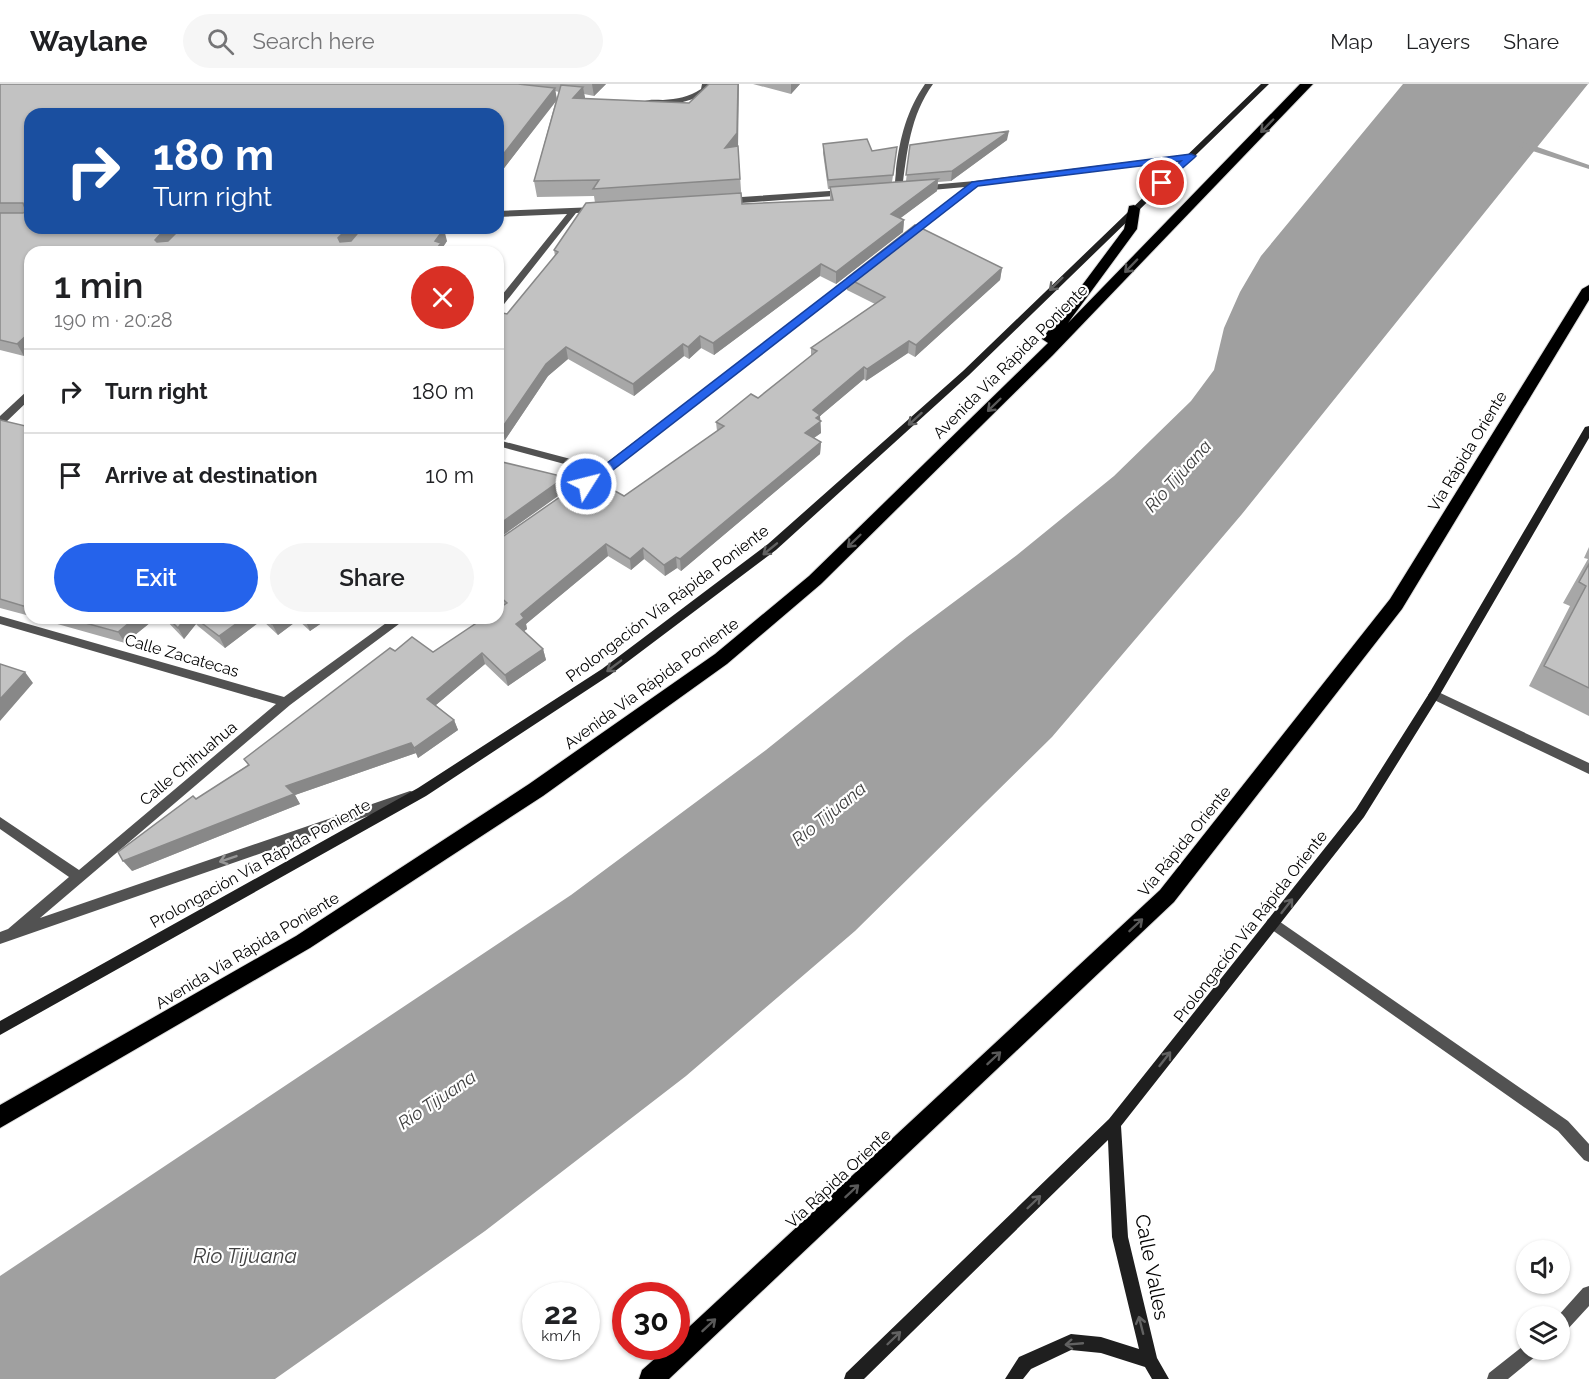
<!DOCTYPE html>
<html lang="en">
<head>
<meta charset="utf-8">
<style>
  body { margin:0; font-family:Raleway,sans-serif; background:#f6f6f6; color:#202124; height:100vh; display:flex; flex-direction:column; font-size:22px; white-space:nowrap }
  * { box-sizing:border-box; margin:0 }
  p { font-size:20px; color:#757577 }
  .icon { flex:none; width:33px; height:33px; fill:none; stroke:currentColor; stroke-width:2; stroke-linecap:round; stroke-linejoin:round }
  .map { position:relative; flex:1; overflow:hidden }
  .sheet { position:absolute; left:24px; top:162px; width:480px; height:378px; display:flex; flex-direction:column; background:#fff; border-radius:18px; box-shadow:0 2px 4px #0004 }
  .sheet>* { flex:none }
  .top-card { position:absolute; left:24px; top:24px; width:480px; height:126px; border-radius:18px; box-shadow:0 2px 4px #0004; background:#1a4fa0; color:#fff; overflow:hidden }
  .fabs { position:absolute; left:1516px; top:1156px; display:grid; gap:12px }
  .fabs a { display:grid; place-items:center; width:54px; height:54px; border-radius:50%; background:#fff; box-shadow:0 2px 4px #0004; font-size:30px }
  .speed { position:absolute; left:522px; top:1198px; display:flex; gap:12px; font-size:30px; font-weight:700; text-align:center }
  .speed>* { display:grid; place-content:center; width:78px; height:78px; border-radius:50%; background:#fff; box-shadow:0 2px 4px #0004; line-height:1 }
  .speed small { font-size:15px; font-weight:400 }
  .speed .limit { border:9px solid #d22; background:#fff; color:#111 }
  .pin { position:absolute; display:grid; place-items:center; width:51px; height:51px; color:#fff; margin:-26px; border:3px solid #fff; border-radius:50%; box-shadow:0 2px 6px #0007 }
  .me { position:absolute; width:66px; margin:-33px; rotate:54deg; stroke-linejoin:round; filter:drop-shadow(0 0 4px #0008) }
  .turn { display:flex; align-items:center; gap:21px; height:126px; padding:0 30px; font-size:27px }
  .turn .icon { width:78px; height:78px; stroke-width:2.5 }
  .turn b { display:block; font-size:42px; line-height:51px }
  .round { display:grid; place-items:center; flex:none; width:63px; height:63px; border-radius:32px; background:#f6f6f6 }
  .headline { display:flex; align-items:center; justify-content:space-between; height:102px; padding:0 30px }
  h1 { font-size:36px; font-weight:600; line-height:45px }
  .action { display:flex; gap:12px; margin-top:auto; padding:12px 30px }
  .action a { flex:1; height:69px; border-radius:36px; background:#2563eb; color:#fff; font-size:24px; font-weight:600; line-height:69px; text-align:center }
  .action a+a { background:#f6f6f6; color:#202124 }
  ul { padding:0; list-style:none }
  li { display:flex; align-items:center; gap:18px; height:84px; padding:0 30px; border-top:2px solid #e0e0e0 }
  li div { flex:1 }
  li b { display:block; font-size:22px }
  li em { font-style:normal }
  header { display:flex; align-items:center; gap:36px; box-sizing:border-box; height:84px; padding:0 30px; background:#fff; border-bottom:2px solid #e0e0e0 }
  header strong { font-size:28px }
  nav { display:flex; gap:33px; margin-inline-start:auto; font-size:21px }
  .search { width:420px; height:54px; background:#f6f6f6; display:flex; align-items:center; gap:15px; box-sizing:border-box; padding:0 21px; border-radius:33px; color:#757577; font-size:22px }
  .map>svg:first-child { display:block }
  .water { fill:#a0a0a0 }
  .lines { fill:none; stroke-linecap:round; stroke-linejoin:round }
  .stream { fill:#a0a0a0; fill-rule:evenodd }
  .highway-casing { stroke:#dbdbdb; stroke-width:2 }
  .lane { fill:#525252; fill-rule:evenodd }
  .street { fill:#525252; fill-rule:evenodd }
  .secondary { fill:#1f1f1f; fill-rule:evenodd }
  .highway { fill:#000; fill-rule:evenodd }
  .wall { fill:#a7a7a7; fill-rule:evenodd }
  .shaded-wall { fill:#888 }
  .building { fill:#c2c2c2; stroke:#888; stroke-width:1.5 }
  .oneway { stroke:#595959 }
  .oneway2 { stroke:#626262 }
  .oneway3 { stroke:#979797 }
  .route { fill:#2563eb; stroke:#184099; stroke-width:1.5 }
  .labels { text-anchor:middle; stroke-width:4.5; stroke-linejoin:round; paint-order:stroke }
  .street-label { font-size:16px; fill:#000; stroke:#fff }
  .water-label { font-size:18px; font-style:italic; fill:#414141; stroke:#fff }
  .near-street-label { font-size:20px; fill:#000; stroke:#fff }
  .near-water-label { font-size:21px; font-style:italic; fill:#414141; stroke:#fff }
</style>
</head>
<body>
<header>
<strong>Waylane</strong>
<div class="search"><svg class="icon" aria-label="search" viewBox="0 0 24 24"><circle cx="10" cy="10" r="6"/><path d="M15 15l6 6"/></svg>Search here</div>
<nav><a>Map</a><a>Layers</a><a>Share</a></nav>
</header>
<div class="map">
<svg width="1589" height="1295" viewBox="0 0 1589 1295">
  <rect width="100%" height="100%" fill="#fff"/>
  <path class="water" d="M 1403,0 L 1588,0 L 1242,430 L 1052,653 L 855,847 L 686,992 L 485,1147 L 275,1295 L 0,1295 L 0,1192 L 571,811 L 766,666 L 907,553 L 1017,471 L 1114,392 L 1191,317 L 1214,286 L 1224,244 L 1240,208 L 1261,172 Z"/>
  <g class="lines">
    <path class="stream" d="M 1517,58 L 1523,58 L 1589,81 L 1589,85 L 1517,62 Z"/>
    <g class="highway-casing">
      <path id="highway" d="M 1300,0 L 1313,0 L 1053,271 L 821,500 L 727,580 L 543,712 L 310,864 L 0,1044 L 0,1021 L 296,852 L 529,700 L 715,570 L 809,492 L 1048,259 L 1042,255 L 1124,145 L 1129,122 L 1134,121 L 1140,125 L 1137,145 L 1068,239 Z
        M 1589,201 L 1589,216 L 1402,525 L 1174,818 L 669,1295 L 639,1295 L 642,1286 L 668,1263 L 676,1263 L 676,1255 L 1160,806 L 1390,515 L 1582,205 Z"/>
    </g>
    <path class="lane" d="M 1273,833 L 1568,1037 L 1589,1060 L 1589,1078 L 1584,1076 L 1558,1047 L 1268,843 L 1266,839 L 1268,835 Z
      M 1589,1202 L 1589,1222 L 1566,1247 L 1560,1249 L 1560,1233 L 1557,1233 L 1583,1204 Z
      M 1527,1259 L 1527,1266 L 1538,1266 L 1536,1272 L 1508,1295 L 1487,1295 L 1489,1289 Z"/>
    <path class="street" d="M 702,0 L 710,0 L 709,6 C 696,17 658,27 643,18 C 649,15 655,16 663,16 C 677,15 689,13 701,5 Z
      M 925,0 L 933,0 C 910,32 907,68 902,106 L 895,108 C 894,101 896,92 896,85 C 900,53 907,26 925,0 Z
      M 1191,70 L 1194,70 L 1194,74 L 976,102 L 911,154 L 904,152 L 965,103 L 921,107 L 918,106 L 918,102 L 975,97 Z
      M 844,106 L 848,109 L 847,111 L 727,120 L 723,117 L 727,114 Z
      M 596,123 L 599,124 L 599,128 L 576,129 L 501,224 L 498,225 L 498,216 L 567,130 L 498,133 L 498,127 Z
      M 861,186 L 864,187 L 864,191 L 579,411 L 571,411 L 570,408 L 594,388 L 498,362 L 498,356 L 601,383 Z
      M 30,306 L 30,315 L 4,340 L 0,341 L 0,332 L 27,307 Z
      M 0,532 L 284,613 L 393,534 L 407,534 L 290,621 L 40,834 L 410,707 L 414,708 L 416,712 L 414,716 L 0,860 L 0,848 L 8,845 L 69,793 L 0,745 L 0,733 L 79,786 L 276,620 L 0,540 Z
      M 1434,606 L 1589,679 L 1589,690 L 1430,614 L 1428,611 L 1430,608 Z"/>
    <path class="secondary" d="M 1261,0 L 1269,0 L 969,291 L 776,466 L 610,591 L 426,712 L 0,951 L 0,937 L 418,704 L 602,585 L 768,460 L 963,287 Z
      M 1589,342 L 1589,354 L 1438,614 L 1364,733 L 1121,1042 L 1128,1153 L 1157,1274 L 1169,1295 L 1152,1295 L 1145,1283 L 1101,1269 L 1071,1266 L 1031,1285 L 1023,1295 L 1005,1295 L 1019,1273 L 1071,1250 L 1101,1253 L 1139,1265 L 1112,1153 L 1108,1056 L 864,1295 L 844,1295 L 846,1289 L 1109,1035 L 1356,725 L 1430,608 L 1585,343 Z"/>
    <use href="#highway" class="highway"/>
  </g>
  <path class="wall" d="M 0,0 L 606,0 L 594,12 L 584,10 L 585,14 L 738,64 L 742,120 L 830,116 L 830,105 L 828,105 L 823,69 L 823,60 L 872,67 L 896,72 L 892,98 L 906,97 L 910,61 L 1007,56 L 951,97 L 938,98 L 937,107 L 900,134 L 904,136 L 903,148 L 836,200 L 820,192 L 714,271 L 701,264 L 689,275 L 684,272 L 634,312 L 568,275 L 548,292 L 505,356 L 498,354 L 498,228 L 507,230 L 555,172 L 554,166 L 595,119 L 594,112 L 537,113 L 534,97 L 556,16 L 498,92 L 498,30 L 30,30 L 30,144 L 447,157 L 443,163 L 30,168 L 24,272 L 0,266 ZM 555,7 L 559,8 L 557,16 Z
    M 753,0 L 800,0 L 791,10 Z
    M 1002,184 L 1000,196 L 915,273 L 908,269 L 866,297 L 864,295 L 820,332 L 821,349 L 814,354 L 821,358 L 820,370 L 681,487 L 677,484 L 665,492 L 644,475 L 631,486 L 608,472 L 526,540 L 527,545 L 524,547 L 543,565 L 546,576 L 508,602 L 485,580 L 436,621 L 454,636 L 458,646 L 418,674 L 416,669 L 295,711 L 300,720 L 132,787 L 196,715 L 248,681 L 244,675 L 395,567 L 433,568 L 502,523 L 498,520 L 498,456 L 624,412 L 717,347 L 716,338 L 758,314 L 811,272 L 811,264 L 875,220 L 847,206 L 847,194 Z
    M 0,336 L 30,343 L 30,532 L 0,524 Z
    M 1589,463 L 1589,632 L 1529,602 L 1570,522 L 1563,519 L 1588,475 L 1584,474 Z
    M 36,534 L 156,534 L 125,559 Z
    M 164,534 L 329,534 L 310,547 L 298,536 L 278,551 L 262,536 L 225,564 L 198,542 L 196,540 L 184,555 Z"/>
  <path class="shaded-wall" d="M 592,0 L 606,0 L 594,12 Z
    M 738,0 L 739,0 L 738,65 L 725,64 Z
    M 791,0 L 800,0 L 791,10 Z
    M 583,3 L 586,19 L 573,14 Z
    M 555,4 L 557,16 L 498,92 L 498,77 Z
    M 1009,47 L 1007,56 L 951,97 L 952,87 Z
    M 938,95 L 937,107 L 890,142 L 891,130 Z
    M 904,136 L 903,148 L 836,200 L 836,188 Z
    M 166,144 L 182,144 L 161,168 L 155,156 Z
    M 348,144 L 363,144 L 342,167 L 338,154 Z
    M 444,145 L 447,157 L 443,163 L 444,168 L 434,168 L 435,157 Z
    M 821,180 L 820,192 L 714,271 L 713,259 Z
    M 1002,184 L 1000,196 L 915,273 L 916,261 Z
    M 30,248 L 30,266 L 24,272 L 17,260 Z
    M 700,252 L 701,264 L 689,275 L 688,263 Z
    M 909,257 L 908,269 L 866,297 L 867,285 Z
    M 683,260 L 684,272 L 634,312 L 633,300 Z
    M 566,263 L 568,275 L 548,292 L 505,356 L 502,344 L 546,280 Z
    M 864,283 L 864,295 L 820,332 L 821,349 L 805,360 L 805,349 L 813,326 Z
    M 821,358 L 820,370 L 681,487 L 680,475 Z
    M 565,393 L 568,405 L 498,455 L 498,441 Z
    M 606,460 L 608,472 L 526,540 L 527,545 L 519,551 L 516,540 L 521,530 Z
    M 643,464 L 644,475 L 631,486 L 630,475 Z
    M 676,473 L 677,484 L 665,492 L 664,481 Z
    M 135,534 L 156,534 L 125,559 L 118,548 Z
    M 185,534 L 193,534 L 196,540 L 184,555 L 178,544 Z
    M 244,534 L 260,534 L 262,536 L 225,564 L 219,552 Z
    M 280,534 L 297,534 L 298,536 L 278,551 L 272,540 Z
    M 307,534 L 329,534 L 310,547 L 305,536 Z
    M 543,565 L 546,576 L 508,602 L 505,591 Z
    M 482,569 L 485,580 L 431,625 L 427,615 Z
    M 25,588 L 33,599 L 0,637 L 0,615 Z
    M 454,636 L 458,646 L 418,674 L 414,664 Z
    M 411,659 L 416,669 L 295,711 L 300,720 L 132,787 L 123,777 L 286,702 Z"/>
  <path class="building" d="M 0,0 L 518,0 L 555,4 L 498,77 L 498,30 L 264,30 L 250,28 L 249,30 L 30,30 L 30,144 L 166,144 L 155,156 L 157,158 L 168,157 L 181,144 L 348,144 L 338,154 L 340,158 L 351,157 L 362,144 L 438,144 L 444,145 L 435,157 L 441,159 L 434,168 L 30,168 L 30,248 L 17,260 L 0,256 L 0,129 L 23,129 L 26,127 L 23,119 L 0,119 Z
    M 709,0 L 738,0 L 737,49 L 725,64 L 738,62 L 740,95 L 593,105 L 599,96 L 534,97 L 561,1 L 583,3 L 573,14 L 689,19 Z
    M 1009,47 L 952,87 L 906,91 L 910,61 Z
    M 867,55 L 872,67 L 897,63 L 893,91 L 828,96 L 823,60 Z
    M 938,95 L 891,130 L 904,136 L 836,188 L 821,180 L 713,259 L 700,252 L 688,263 L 683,260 L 633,300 L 566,263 L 546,280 L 502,344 L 498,343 L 498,228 L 507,230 L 558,168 L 554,166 L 586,119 L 741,109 L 742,120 L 833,116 L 830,103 Z
    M 915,141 L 1002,184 L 916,261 L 909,257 L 867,285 L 864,283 L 813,326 L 820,331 L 816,334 L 821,337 L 805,349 L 821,358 L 680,475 L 676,473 L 664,481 L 643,464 L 630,475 L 606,460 L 521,530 L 524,534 L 516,540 L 543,565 L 505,591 L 482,569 L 427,615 L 454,636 L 414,664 L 411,659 L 286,702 L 294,710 L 123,777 L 118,768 L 193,712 L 196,715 L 249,681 L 244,675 L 390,564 L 395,567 L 412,553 L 433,568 L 484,534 L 498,534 L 498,525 L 507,519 L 498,511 L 498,456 L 583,397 L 608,403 L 624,412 L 724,342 L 716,338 L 751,310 L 758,314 L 817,267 L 811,264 L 885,213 L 847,194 Z
    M 0,336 L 30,343 L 30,524 L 0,515 Z
    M 498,377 L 565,393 L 498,441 Z
    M 1589,480 L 1589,604 L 1544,582 L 1586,502 L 1579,498 Z
    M 67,534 L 135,534 L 118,548 Z
    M 168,534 L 185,534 L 178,544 Z
    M 195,534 L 244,534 L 219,552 Z
    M 265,534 L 280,534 L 272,540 Z
    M 0,580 L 25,588 L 0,615 Z"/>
  <defs><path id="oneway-shaft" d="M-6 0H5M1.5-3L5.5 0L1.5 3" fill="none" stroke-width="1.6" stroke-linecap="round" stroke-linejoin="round" transform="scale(1.5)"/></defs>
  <g class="oneway">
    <use href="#oneway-shaft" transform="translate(1267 42) rotate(134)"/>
    <use href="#oneway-shaft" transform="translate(1131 182) rotate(134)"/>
    <use href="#oneway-shaft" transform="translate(994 321) rotate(136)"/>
    <use href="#oneway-shaft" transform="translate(854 457) rotate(136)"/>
    <use href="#oneway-shaft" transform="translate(1136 841) rotate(-43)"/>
    <use href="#oneway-shaft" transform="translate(994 974) rotate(-43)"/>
    <use href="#oneway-shaft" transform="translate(852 1107) rotate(-43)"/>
    <use href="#oneway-shaft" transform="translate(709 1241) rotate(-43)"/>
  </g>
  <g class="oneway2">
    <use href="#oneway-shaft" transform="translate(1056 200) rotate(136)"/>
    <use href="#oneway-shaft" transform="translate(915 335) rotate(138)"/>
    <use href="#oneway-shaft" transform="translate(770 465) rotate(141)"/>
    <use href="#oneway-shaft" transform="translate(614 582) rotate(143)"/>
    <use href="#oneway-shaft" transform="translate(1287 822) rotate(-52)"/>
    <use href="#oneway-shaft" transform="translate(1165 975) rotate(-52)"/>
    <use href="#oneway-shaft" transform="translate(1034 1118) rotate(-44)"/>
    <use href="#oneway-shaft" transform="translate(1141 1241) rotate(-104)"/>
    <use href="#oneway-shaft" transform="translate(894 1254) rotate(-44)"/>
    <use href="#oneway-shaft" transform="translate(1074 1260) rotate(175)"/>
  </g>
  <use class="oneway3" href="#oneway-shaft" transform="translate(228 775) rotate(161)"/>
  <path class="route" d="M 1191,70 L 1196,72 L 1194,74 L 1162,102 L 1158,99 L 1159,97 L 1181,77 L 978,102 L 591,403 L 586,404 L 580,400 L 972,98 Z"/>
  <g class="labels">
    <g class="street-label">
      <text transform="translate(1010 277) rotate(-45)" y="6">Avenida Vía Rápida Poniente</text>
      <text transform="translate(1467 367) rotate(-59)" y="6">Vía Rápida Oriente</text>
      <text transform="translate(667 519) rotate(-37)" y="6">Prolongación Vía Rápida Poniente</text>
      <text transform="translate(182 571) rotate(16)" y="6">Calle Zacatecas</text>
      <text transform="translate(651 599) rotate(-36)" y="6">Avenida Vía Rápida Poniente</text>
      <text transform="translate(188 679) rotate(-40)" y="6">Calle Chihuahua</text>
      <text transform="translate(1184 757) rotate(-51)" y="6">Vía Rápida Oriente</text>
      <text transform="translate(260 779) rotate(-29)" y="6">Prolongación Vía Rápida Poniente</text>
      <text transform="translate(1250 842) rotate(-52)" y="6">Prolongación Vía Rápida Oriente</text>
      <text transform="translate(247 866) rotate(-31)" y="6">Avenida Vía Rápida Poniente</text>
      <text transform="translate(838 1094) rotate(-43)" y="6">Vía Rápida Oriente</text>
    </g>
    <g class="water-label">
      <text transform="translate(1178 392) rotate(-48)" y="6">Río Tijuana</text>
      <text transform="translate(829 730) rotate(-39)" y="6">Río Tijuana</text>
      <text transform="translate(437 1016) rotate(-34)" y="6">Río Tijuana</text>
    </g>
    <g class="near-street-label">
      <text transform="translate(1152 1183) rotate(79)" y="7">Calle Valles</text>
    </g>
    <g class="near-water-label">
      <text x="245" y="1179">Rio Tijuana</text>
    </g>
  </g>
</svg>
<div class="fabs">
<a><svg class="icon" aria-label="sound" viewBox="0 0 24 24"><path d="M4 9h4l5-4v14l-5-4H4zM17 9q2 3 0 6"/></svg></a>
<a><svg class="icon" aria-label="layers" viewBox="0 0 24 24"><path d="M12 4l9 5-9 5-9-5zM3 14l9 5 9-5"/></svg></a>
</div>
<div class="speed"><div>22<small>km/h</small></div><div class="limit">30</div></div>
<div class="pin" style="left:1162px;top:99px;background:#d93025"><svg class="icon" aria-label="arrive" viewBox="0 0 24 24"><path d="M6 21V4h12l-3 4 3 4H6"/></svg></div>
<svg class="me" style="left:586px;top:400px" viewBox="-20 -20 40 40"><circle r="17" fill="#2563eb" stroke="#fff" stroke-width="3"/><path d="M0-11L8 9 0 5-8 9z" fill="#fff"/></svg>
<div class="top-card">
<div class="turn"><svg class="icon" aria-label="right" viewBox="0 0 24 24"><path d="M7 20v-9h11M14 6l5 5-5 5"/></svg><div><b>180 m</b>Turn right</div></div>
</div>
<section class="sheet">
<div class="headline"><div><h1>1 min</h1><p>190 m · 20:28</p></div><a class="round" style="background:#d93025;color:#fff"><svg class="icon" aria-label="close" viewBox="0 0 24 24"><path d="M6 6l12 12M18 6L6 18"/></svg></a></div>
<ul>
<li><svg class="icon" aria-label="right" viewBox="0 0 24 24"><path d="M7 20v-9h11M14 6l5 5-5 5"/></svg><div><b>Turn right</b></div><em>180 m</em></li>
<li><svg class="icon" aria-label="arrive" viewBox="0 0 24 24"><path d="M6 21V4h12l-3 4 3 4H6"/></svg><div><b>Arrive at destination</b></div><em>10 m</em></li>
</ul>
<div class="action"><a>Exit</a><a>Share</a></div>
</section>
</div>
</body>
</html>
